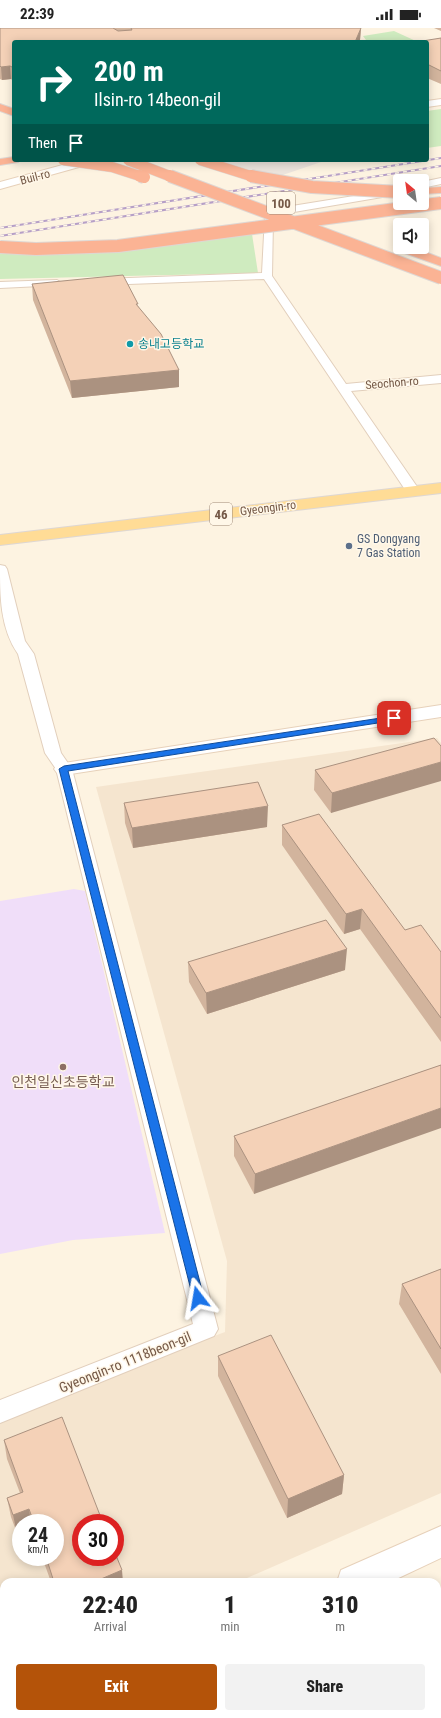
<!DOCTYPE html>
<html lang="en">
<head>
<meta charset="utf-8">
<style>
  body { margin:0; font-family:"Roboto Condensed","Noto Sans KR",sans-serif; background:#f2f2f2; color:#222; height:100vh; display:flex; flex-direction:column; font-size:15px; white-space:nowrap }
  * { box-sizing:border-box; margin:0 }
  p { font-size:13px; color:#767676 }
  .icon { flex:none; width:22px; height:22px; fill:none; stroke:currentColor; stroke-width:2; stroke-linecap:round; stroke-linejoin:round }
  .map { position:relative; flex:1; overflow:hidden }
  .side { position:absolute; left:0px; top:1550px; width:441px; height:140px; display:flex; flex-direction:column; background:#fff; border-radius:12px 12px 0 0; box-shadow:0 2px 10px #0003 }
  .side>* { flex:none }
  .guide { position:absolute; left:12px; top:12px; width:417px; height:122px; border-radius:4px; box-shadow:0 2px 10px #0003; background:#00695c; color:#fff; overflow:hidden }
  .needle { width:26px; rotate:331deg }
  .controls { position:absolute; left:393px; top:146px; display:grid; gap:8px }
  .controls a { display:grid; place-items:center; width:36px; height:36px; border-radius:4px; background:#fff; box-shadow:0 2px 10px #0003; font-size:20px }
  .speed { position:absolute; left:12px; top:1486px; display:flex; gap:8px; font-size:20px; font-weight:700; text-align:center }
  .speed>* { display:grid; place-content:center; width:52px; height:52px; border-radius:50%; background:#fff; box-shadow:0 2px 10px #0003; line-height:1 }
  .speed small { font-size:10px; font-weight:400 }
  .speed .limit { border:6px solid #d22; background:#fff; color:#111 }
  .pin { position:absolute; display:grid; place-items:center; width:34px; height:34px; color:#fff; margin:-17px; border-radius:8px; box-shadow:0 2px 6px #0006 }
  .me { position:absolute; width:44px; margin:-22px; rotate:346deg; stroke-linejoin:round; filter:drop-shadow(0 0 3px #0008) }
  .turn { display:flex; align-items:center; gap:14px; height:84px; padding:0 16px; font-size:18px }
  .turn .icon { width:52px; height:52px; stroke-width:2.5 }
  .turn b { display:block; font-size:28px; line-height:34px }
  .then { display:flex; align-items:center; height:38px; padding:0 16px; background:#0003; gap:8px; font-size:15px }
  .eta { display:flex; justify-content:space-evenly; align-items:center; height:68px; text-align:center }
  .eta b { font-size:24px; font-weight:800; line-height:28px }
  .cta { display:flex; gap:8px; margin-top:auto; padding:8px 16px }
  .cta a { flex:1; height:46px; border-radius:4px; background:#b45309; color:#fff; font-size:16px; font-weight:800; line-height:46px; text-align:center }
  .cta a+a { background:#f2f2f2; color:#222 }
  .status { display:flex; justify-content:space-between; align-items:center; height:28px; padding:0 20px; background:#fff; direction:ltr }
  .status svg { height:11px; fill:currentColor }
  .map>svg:first-child { display:block }
  .residential { fill:#f5e5cf; fill-rule:evenodd }
  .industrial { fill:#ece4dc }
  .education { fill:#f0def9 }
  .green { fill:#cfebbf }
  .lines { fill:none; stroke-linecap:round; stroke-linejoin:round }
  .street-casing { stroke:#e2cfbc; stroke-width:2 }
  .secondary-casing { stroke:#e7d1ba; stroke-width:2 }
  .primary-casing { stroke:#ded7d3; stroke-width:2 }
  .highway-casing { stroke:#ded7d3; stroke-width:2 }
  .street { fill:#fff; fill-rule:evenodd }
  .secondary { fill:#fff; fill-rule:evenodd }
  .primary { fill:#ffdc96; fill-rule:evenodd }
  .highway { fill:#fbb394; fill-rule:evenodd }
  .rail-casing { stroke:#b69fc7; stroke-width:2 }
  .rail { stroke:#fff7e8; stroke-width:1.5; stroke-dasharray:4; stroke-linecap:butt }
  .highway-bridge-far1-casing { stroke:#ded7d3; stroke-width:11; stroke-linecap:butt }
  .highway-bridge-casing { stroke:#ded7d3; stroke-width:14; stroke-linecap:butt }
  .highway-bridge-far1 { stroke:#fbb394; stroke-width:10 }
  .highway-bridge { stroke:#fbb394; stroke-width:12 }
  .wall { fill:#d2b49d }
  .shaded-wall { fill:#ab9280 }
  .building { fill:#f4d1b7; stroke:#ab9280 }
  .route { fill:#1a73e8; stroke:#114b97 }
  .culture-dot { fill:#0f9aa8; stroke:#fff7e8; stroke-width:1.5 }
  .service-dot { fill:#5c6f8a; stroke:#fff7e8; stroke-width:1.5 }
  .education-dot { fill:#8d6e63; stroke:#fff7e8; stroke-width:1.5 }
  .labels { text-anchor:middle; stroke-width:3; stroke-linejoin:round; paint-order:stroke }
  .far-street-label { font-size:12px; fill:#755947; stroke:#fff7e8 }
  .far-culture-label { font-size:12px; fill:#0d838f; stroke:#fff7e8; text-anchor:start }
  .far-service-label { font-size:12px; fill:#4e5e75; stroke:#fff7e8; text-anchor:start }
  .shield { fill:#fff7e8; stroke:#9e8877; stroke-width:1 }
  .shield-label { font-size:13px; font-weight:bold; fill:#755947 }
  .education-label { font-size:14px; fill:#785e54; stroke:#fff7e8 }
  .street-label { font-size:14px; fill:#755947; stroke:#fff7e8 }
</style>
</head>
<body>
<div class="status"><b>22:39</b><svg viewBox="0 0 49 12"><path d="M0 12V9h3v3zM5 12V6h3v6zM10 12V3h3v9zM15 12V0h3v12zM26 1h20v11H26zM47 4h2v5h-2z"/></svg></div>
<div class="map">
<svg width="441" height="1690" viewBox="0 0 441 1690">
  <rect width="100%" height="100%" fill="#fdf3e1"/>
  <path class="residential" d="M 437,710 L 441,715 L 441,1465 L 238,1554 L 4,1554 L 4,1656 L 0,1658 L 0,1389 L 225,1304 L 227,1233 L 96,759 ZM 21,1495 L 55,1495 L 55,1529 L 21,1529 ZM 81,1495 L 115,1495 L 115,1529 L 81,1529 Z"/>
  <path class="industrial" d="M 217,132 L 318,132 L 321,134 L 274,150 Z"/>
  <path class="education" d="M 74,861 L 85,863 L 165,1205 L 73,1212 L 0,1226 L 0,873 Z"/>
  <path class="green" d="M 394,3 L 418,14 L 365,14 L 366,12 L 363,8 Z
    M 441,81 L 441,118 L 427,120 L 427,83 Z
    M 252,206 L 258,245 L 0,251 L 0,224 Z"/>
  <g class="lines">
    <g class="street-casing">
      <path id="street" d="M 441,150 L 441,156 L 422,160 L 422,154 Z
        M 397,161 L 400,162 L 400,166 L 294,184 L 273,192 L 272,248 L 346,356 L 441,347 L 441,355 L 351,363 L 420,463 L 418,466 L 408,466 L 264,251 L 102,257 L 97,254 L 102,251 L 262,245 L 265,188 L 292,178 Z
        M 57,252 L 62,255 L 61,257 L 0,260 L 0,254 Z
        M 0,537 L 5,538 L 7,541 L 25,613 L 34,626 L 61,725 L 72,741 L 218,1301 L 214,1308 L 0,1395 L 0,1372 L 193,1296 L 56,741 L 45,725 L 18,626 C 0,600 0,568 0,537 Z"/>
    </g>
    <g class="secondary-casing">
      <path id="secondary" d="M 441,71 L 441,77 L 427,79 L 427,73 Z
        M 81,132 L 99,132 L 97,134 L 0,161 L 0,154 Z
        M 441,677 L 441,689 L 64,747 L 57,745 L 54,741 L 57,737 L 64,735 Z
        M 441,1498 L 441,1530 L 390,1554 L 337,1554 L 341,1542 Z
        M 36,1686 L 78,1686 L 77,1690 L 34,1690 Z"/>
    </g>
    <g class="primary-casing">
      <path id="primary" d="M 441,455 L 441,465 L 0,517 L 0,507 Z"/>
    </g>
    <g class="highway-casing">
      <path id="highway" d="M 0,76 L 14,81 L 14,88 L 0,83 Z
        M 14,129 L 14,132 L 20,132 L 18,134 L 0,137 L 0,131 Z
        M 441,159 L 441,165 L 422,166 L 422,160 Z
        M 400,215 L 400,219 L 412,219 L 441,230 L 441,238 L 396,222 L 394,219 Z"/>
    </g>
    <use href="#street" class="street"/>
    <use href="#secondary" class="secondary"/>
    <use href="#primary" class="primary"/>
    <use href="#highway" class="highway"/>
    <g class="rail-casing">
      <path id="rail" d="M 0,200 L 441,130
        M 0,208 L 441,138"/>
    </g>
    <use href="#rail" class="rail"/>
    <g class="highway-bridge-far1-casing">
      <path id="highway-bridge-far1" d="M 63,132 L 112,139 L 143,149
        M 128,132 L 172,149
        M 200,132 L 254,149"/>
    </g>
    <g class="highway-bridge-casing">
      <path id="highway-bridge" d="M 140,148 L 144,149
        M 170,148 L 441,250
        M 251,148 L 312,159 L 400,164
        M 0,219 L 36,221 L 118,218 L 441,175"/>
    </g>
    <use href="#highway-bridge-far1" class="highway-bridge-far1"/>
    <use href="#highway-bridge" class="highway-bridge"/>
  </g>
  <path class="wall" d="M 0,0 L 361,0 L 360,12 L 359,14 L 14,14 L 14,53 L 11,51 L 2,52 L 0,51 Z
    M 434,0 L 441,0 L 441,3 Z
    M 441,10 L 441,56 L 427,50 L 427,14 Z
    M 32,256 L 138,278 L 179,342 L 179,359 L 72,370 L 33,272 Z
    M 441,718 L 331,785 L 314,762 L 315,742 Z
    M 124,775 L 267,799 L 133,820 L 125,795 Z
    M 282,797 L 405,902 L 441,924 L 441,1014 L 360,901 L 344,906 L 282,817 Z
    M 188,934 L 345,942 L 207,986 L 189,954 Z
    M 441,1037 L 254,1166 L 234,1128 L 234,1108 Z
    M 441,1241 L 441,1346 L 399,1276 L 402,1256 Z
    M 218,1328 L 344,1447 L 342,1466 L 287,1490 L 218,1348 Z
    M 4,1412 L 123,1554 L 51,1554 L 42,1529 L 55,1529 L 55,1495 L 21,1495 L 21,1504 L 17,1505 L 11,1489 L 7,1470 L 20,1465 L 7,1431 Z"/>
  <path class="shaded-wall" d="M 361,0 L 360,12 L 359,14 L 355,14 Z
    M 10,38 L 11,51 L 2,52 L 1,39 Z
    M 179,342 L 179,359 L 72,370 L 70,353 Z
    M 441,734 L 441,753 L 331,785 L 332,765 Z
    M 268,778 L 267,799 L 133,820 L 132,800 Z
    M 362,881 L 360,901 L 344,906 L 346,886 Z
    M 347,921 L 345,942 L 207,986 L 206,965 Z
    M 441,1080 L 441,1100 L 254,1166 L 255,1146 Z
    M 344,1447 L 342,1466 L 287,1490 L 288,1471 Z
    M 29,1481 L 31,1495 L 21,1495 L 21,1504 L 17,1505 L 13,1487 Z
    M 122,1542 L 123,1554 L 94,1554 Z"/>
  <path class="building" d="M 0,0 L 113,0 L 118,3 L 132,2 L 131,0 L 361,0 L 355,14 L 14,14 L 14,40 L 10,38 L 1,39 L 0,38 Z
    M 441,10 L 441,43 L 427,36 L 427,14 L 416,14 Z
    M 123,247 L 138,276 L 136,276 L 161,306 L 179,342 L 70,353 L 32,256 Z
    M 434,710 L 441,718 L 441,734 L 332,765 L 315,742 Z
    M 258,754 L 268,778 L 132,800 L 124,775 Z
    M 319,786 L 405,902 L 421,897 L 441,924 L 441,990 L 362,881 L 346,886 L 282,797 Z
    M 326,892 L 347,921 L 206,965 L 188,934 Z
    M 441,1037 L 441,1080 L 255,1146 L 234,1108 Z
    M 441,1241 L 441,1321 L 402,1256 Z
    M 271,1307 L 344,1447 L 288,1471 L 218,1328 Z
    M 62,1389 L 103,1495 L 81,1495 L 81,1529 L 115,1529 L 115,1525 L 122,1542 L 94,1554 L 54,1554 L 46,1529 L 55,1529 L 55,1495 L 34,1495 L 29,1481 L 13,1487 L 7,1470 L 23,1464 L 4,1412 Z"/>
  <path class="route" d="M 394,688 L 397,688 L 397,692 L 68,743 L 204,1270 L 203,1274 L 198,1276 L 194,1274 L 193,1270 L 59,741 L 64,738 Z"/>
  <circle class="culture-dot" cx="130" cy="316" r="4"/>
  <circle class="service-dot" cx="349" cy="518" r="4"/>
  <circle class="education-dot" cx="63" cy="1039" r="4"/>
  <g class="labels">
    <g class="far-street-label">
      <text transform="translate(35 149) rotate(-15)" y="4">Buil-ro</text>
      <text transform="translate(392 355) rotate(-5)" y="4">Seochon-ro</text>
      <text transform="translate(268 480) rotate(-7)" y="4">Gyeongin-ro</text>
    </g>
    <g class="far-culture-label">
      <text x="138" y="320">송내고등학교</text>
    </g>
    <g class="far-service-label">
      <text x="357" y="515">GS Dongyang<tspan x="357" dy="14">7 Gas Station</tspan></text>
    </g>
    <g class="shield">
      <rect x="267" y="164" width="28" height="22" rx="3"/>
      <rect x="210" y="475" width="22" height="22" rx="3"/>
    </g>
    <g class="shield-label">
      <text x="281" y="180">100</text>
      <text x="221" y="491">46</text>
    </g>
    <g class="education-label">
      <text x="63" y="1059">인천일신초등학교</text>
    </g>
    <g class="street-label">
      <text transform="translate(125 1334) rotate(-22)" y="5">Gyeongin-ro 1118beon-gil</text>
    </g>
  </g>
</svg>
<div class="controls">
<a><svg class="needle" viewBox="-14 -14 28 28"><path d="M0-13l5 13h-10z" fill="#e53935"/><path d="M0 13l5-13h-10z" fill="#767676"/></svg></a>
<a><svg class="icon" aria-label="sound" viewBox="0 0 24 24"><path d="M4 9h4l5-4v14l-5-4H4zM17 9q2 3 0 6"/></svg></a>
</div>
<div class="speed"><div>24<small>km/h</small></div><div class="limit">30</div></div>
<div class="pin" style="left:394px;top:690px;background:#d93025"><svg class="icon" aria-label="arrive" viewBox="0 0 24 24"><path d="M6 21V4h12l-3 4 3 4H6"/></svg></div>
<svg class="me" style="left:198px;top:1270px" viewBox="-20 -20 40 40"><path d="M0-17L14 15 0 8-14 15z" fill="#1a73e8" stroke="#fff" stroke-width="4"/></svg>
<div class="guide">
<div class="turn"><svg class="icon" aria-label="right" viewBox="0 0 24 24"><path d="M7 20v-9h11M14 6l5 5-5 5"/></svg><div><b>200 m</b>Ilsin-ro 14beon-gil</div></div>
<div class="then">Then<svg class="icon" aria-label="arrive" viewBox="0 0 24 24"><path d="M6 21V4h12l-3 4 3 4H6"/></svg></div>
</div>
<section class="side">
<div class="eta">
<div><b>22:40</b><p>Arrival</p></div>
<div><b>1</b><p>min</p></div>
<div><b>310</b><p>m</p></div>
</div>
<div class="cta"><a>Exit</a><a>Share</a></div>
</section>
</div>
</body>
</html>
